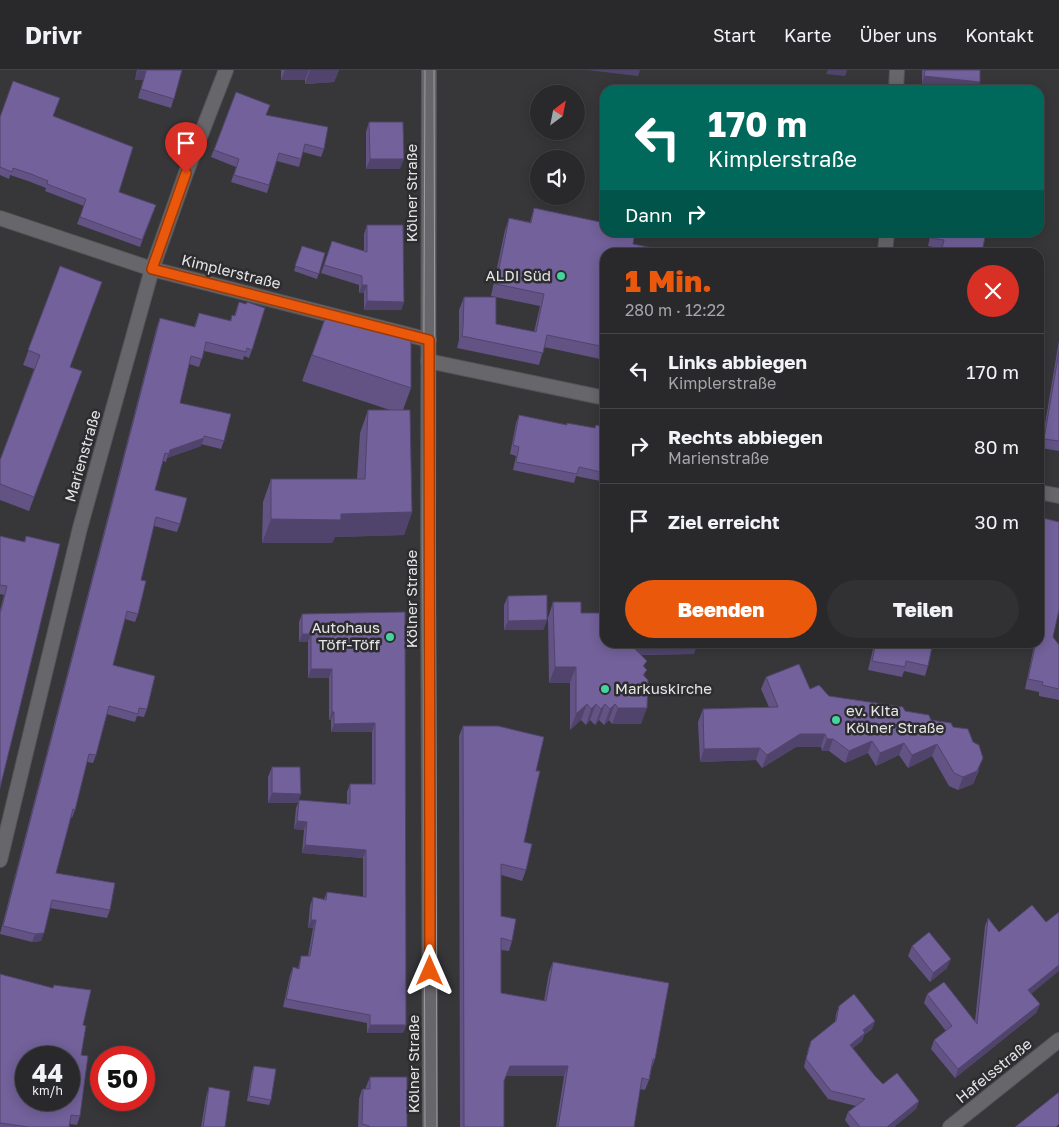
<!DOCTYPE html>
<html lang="de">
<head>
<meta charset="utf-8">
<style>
  body { margin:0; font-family:"Golos Text",sans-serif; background:#313033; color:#f1f3f6; height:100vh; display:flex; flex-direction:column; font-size:19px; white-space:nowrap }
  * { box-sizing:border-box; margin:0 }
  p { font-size:16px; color:#a5a6a9 }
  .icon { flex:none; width:28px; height:28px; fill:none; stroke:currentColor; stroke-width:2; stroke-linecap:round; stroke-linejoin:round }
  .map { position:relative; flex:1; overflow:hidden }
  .sheet { position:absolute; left:600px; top:178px; width:444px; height:400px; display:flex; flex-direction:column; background:#29282b; border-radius:15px; box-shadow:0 2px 12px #0003,0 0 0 1px #454447 }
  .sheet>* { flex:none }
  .guide { position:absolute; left:600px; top:15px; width:444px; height:152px; border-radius:15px; box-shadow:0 2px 12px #0003,0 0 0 1px #454447; background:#00695c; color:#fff; overflow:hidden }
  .needle { width:32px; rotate:32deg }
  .fabs { position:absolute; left:530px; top:15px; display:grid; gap:10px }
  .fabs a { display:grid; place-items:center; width:55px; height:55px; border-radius:50%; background:#29282b; box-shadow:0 2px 12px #0003,0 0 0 1px #454447; font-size:25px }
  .speed { position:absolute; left:15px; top:976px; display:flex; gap:10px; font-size:25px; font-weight:700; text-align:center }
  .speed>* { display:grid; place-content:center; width:65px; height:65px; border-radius:50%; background:#29282b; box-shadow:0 2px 12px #0003,0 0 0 1px #454447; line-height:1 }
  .speed small { font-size:12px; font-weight:400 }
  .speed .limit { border:8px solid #d22; background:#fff; color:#111 }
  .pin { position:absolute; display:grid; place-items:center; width:42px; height:42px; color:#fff; margin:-51px -21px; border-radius:50% 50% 50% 0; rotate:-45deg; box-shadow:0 0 5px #0007 }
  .pin .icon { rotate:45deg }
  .me { position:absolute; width:55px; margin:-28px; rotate:0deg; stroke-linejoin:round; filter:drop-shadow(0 0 4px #0008) }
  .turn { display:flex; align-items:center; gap:18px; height:105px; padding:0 25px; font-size:22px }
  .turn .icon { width:65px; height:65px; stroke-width:2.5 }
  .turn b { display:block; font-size:35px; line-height:42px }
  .then { display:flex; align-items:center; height:48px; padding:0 25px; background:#0003; gap:10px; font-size:19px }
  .round { display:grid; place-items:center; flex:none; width:52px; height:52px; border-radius:26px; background:#313033 }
  .overview { display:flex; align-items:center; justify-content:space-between; height:85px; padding:0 25px }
  h1 { font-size:30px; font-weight:800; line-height:38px; color:#ea580c }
  .primary-button { display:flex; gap:10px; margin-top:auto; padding:10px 25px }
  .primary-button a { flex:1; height:58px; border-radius:30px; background:#ea580c; color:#fff; font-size:20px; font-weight:800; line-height:58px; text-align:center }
  .primary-button a+a { background:#313033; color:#f1f3f6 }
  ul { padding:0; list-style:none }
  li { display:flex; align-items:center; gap:15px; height:75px; padding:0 25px; border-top:1px solid #454447 }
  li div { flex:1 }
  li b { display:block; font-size:19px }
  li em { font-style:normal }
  header { display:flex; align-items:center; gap:30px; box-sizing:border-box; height:70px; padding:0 25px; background:#29282b; border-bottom:1px solid #454447 }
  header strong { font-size:24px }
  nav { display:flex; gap:28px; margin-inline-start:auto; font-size:18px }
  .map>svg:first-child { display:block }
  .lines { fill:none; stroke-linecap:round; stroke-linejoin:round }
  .minor-casing { stroke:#565558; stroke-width:16 }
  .secondary-casing { stroke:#565558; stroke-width:16 }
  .minor { stroke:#67666a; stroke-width:14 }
  .secondary { stroke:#67666a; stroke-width:14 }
  .tram { stroke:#9d9c9f; stroke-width:1 }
  .wall { fill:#625384 }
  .shaded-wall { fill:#50446c }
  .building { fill:#72619a; stroke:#50446c; fill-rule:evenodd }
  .route-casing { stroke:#983908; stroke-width:12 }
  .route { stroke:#ea580c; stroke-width:9 }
  .poi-dot { fill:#43d4a0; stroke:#2d2c2f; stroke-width:2 }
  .labels { text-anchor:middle; stroke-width:5; stroke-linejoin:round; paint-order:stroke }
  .street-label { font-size:15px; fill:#e6e5e8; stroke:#2d2c2f }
  .poi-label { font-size:15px; fill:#e6e5e8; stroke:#2d2c2f; text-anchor:end }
</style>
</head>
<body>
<header>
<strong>Drivr</strong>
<nav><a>Start</a><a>Karte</a><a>Über uns</a><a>Kontakt</a></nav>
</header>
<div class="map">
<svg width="1059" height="1057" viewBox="0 0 1059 1057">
  <rect width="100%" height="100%" fill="#373639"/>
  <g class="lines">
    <g class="minor-casing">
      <path id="minor" d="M 896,20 L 897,0
        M 0,148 L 152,199 L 429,270
        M 885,182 L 887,162
        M 428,291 L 605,328
        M 1039,422 L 1059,426
        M 0,790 L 80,458 L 152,199 L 186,103 L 226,0"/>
    </g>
    <g class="secondary-casing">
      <path id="secondary" d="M 429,0 L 428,464 L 430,1057
        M 950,1057 L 1059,970"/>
    </g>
    <use href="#minor" class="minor"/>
    <use href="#secondary" class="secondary"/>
    <path class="tram" d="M 434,0 L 437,1057
      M 425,1057 L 423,486 L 425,0"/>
  </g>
  <path class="wall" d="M 137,0 L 182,0 L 171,38 L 138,28 L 143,10 L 135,10 Z
    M 281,0 L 339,0 L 334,12 L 305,14 L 305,10 L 281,10 Z
    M 922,0 L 980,0 L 980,12 L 977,19 L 922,14 Z
    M 236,22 L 266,45 L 324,79 L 321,87 L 303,82 L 299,97 L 277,91 L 267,123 L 231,112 L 236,97 L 211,87 Z
    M 53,46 L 119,122 L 156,135 L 140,177 L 77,154 L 84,136 L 45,121 L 46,118 L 28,111 L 10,105 L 9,109 L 0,105 L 0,47 Z
    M 369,52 L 400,99 L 366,99 L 366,62 Z
    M 534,138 L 605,182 L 605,290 L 544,277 L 539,295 L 457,278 L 459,270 L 459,240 L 464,227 L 496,254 L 534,262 L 540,236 L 491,226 L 505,160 L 509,148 L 530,152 Z
    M 367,155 L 404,232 L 401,240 L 364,240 L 364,223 L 359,223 L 359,215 L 321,203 L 332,171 L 364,181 L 364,164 Z
    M 826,162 L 835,162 L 834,164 Z
    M 931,162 L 986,162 L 982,182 L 940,182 L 941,179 L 928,176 Z
    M 302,176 L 325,183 L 317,209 L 294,201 Z
    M 60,196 L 71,297 L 82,301 L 29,441 L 0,430 L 0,390 L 34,299 L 23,295 Z
    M 239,232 L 252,280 L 249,288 L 244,286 L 243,290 L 204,281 L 199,297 L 189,294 L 180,333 L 224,371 L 221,379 L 201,374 L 201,376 L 167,388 L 166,392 L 163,391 L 155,420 L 180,454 L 177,462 L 154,456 L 141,510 L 138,544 L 135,552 L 125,549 L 113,595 L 147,639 L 144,647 L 137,646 L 135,652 L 106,644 L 96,685 L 93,693 L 87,692 L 75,740 L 72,748 L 71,747 L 56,803 L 110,840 L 107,848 L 50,838 L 41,871 L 32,872 L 0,864 L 157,256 L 160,248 L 194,257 L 199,243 L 230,251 L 232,245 L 234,246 Z
    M 327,243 L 411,318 L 403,340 L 412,442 L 404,465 L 335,467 L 332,473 L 262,473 L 263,432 L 271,409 L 357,409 L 360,363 L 368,340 L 390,340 L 302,311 Z
    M 1059,270 L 1059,381 L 1041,378 Z
    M 519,345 L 567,355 L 595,358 L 605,357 L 605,412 L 576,406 L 574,413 L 513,400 L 516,386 L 510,384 L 516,353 Z
    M 0,466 L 24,472 L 26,466 L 0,718 L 0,540 L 4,525 L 0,524 Z
    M 508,526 L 547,550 L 543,560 L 504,560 L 504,535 Z
    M 553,532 L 581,543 L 694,584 L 641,585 L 645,598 L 641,654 L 612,654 L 609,650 L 604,655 L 599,650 L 595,655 L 590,650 L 586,655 L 581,650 L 570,660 L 570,613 L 549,613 L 548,548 Z
    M 405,542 L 406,955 L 403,963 L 367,963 L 367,953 L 283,937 L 290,905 L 293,897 L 298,898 L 301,886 L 308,886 L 313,858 L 308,858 L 310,836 L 313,827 L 324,829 L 327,822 L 363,827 L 363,788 L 302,783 L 304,760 L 294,759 L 296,738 L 299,730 L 347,734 L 347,722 L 350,714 L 372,714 L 372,662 L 331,662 L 331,650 L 329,650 L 329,608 L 308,608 L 308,572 L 299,572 L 299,552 L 302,544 Z
    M 1053,567 L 1059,575 L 1059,630 L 1039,626 L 1039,622 L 1025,619 L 1034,576 L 1023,574 L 1023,572 L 1039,572 Z
    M 863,572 L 933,572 L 928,596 L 925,606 L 904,601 L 902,607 L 868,600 L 873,579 L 862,577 Z
    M 766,607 L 810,619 L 829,626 L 905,641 L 931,650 L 979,700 L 973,714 L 958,720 L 949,716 L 932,686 L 908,698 L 899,685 L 876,696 L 868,683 L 845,693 L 829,681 L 822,681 L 821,677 L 796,677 L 762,698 L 756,690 L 700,692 L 698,652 L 703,639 L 769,637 L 761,619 Z
    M 463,656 L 536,701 L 524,772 L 526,800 L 522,811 L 501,805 L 501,846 L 512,871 L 509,881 L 501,880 L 501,923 L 544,931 L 549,902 L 553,892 L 655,989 L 651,1000 L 649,1010 L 645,1020 L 640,1019 L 634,1057 L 556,1057 L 564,1006 L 506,1006 L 504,1011 L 504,1057 L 460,1057 L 459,666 Z
    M 272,697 L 301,724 L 297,733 L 268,733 L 268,707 Z
    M 988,848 L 1031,924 L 1040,934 L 1036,943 L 955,1008 L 931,979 L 934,970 L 946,961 L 924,933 L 927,924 L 975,951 L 985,856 Z
    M 912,876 L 947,898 L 930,912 L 908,886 Z
    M 0,904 L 83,955 L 80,1046 L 77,1055 L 70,1054 L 69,1057 L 0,1057 Z
    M 839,936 L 875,951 L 872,959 L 864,965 L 862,971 L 853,978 L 875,1006 L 883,1014 L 919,1031 L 916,1039 L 894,1057 L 850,1057 L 845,1050 L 848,1042 L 856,1036 L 828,1029 L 804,997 L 808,979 L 811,971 L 835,952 L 836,944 Z
    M 254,996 L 271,1030 L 269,1035 L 247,1031 L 252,1001 Z
    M 370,1007 L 407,1057 L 358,1057 L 359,1029 L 362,1019 L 366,1019 L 366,1017 Z
    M 209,1017 L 225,1057 L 201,1057 L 206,1027 Z"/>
  <path class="shaded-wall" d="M 285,0 L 309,0 L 305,10 L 281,10 Z
    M 310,0 L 339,0 L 334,12 L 305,14 Z
    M 587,0 L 640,0 L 638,6 Z
    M 828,0 L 847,0 L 845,6 L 826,4 Z
    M 138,1 L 146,1 L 143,10 L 135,10 Z
    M 924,6 L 980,12 L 977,19 L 922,14 Z
    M 370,89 L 404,89 L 400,99 L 366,99 Z
    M 362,215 L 367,215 L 364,223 L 359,223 Z
    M 367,231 L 404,232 L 401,240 L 364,240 Z
    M 204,368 L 201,376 L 167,388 L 170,380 Z
    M 412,442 L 404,465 L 335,467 L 332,473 L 262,473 L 271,449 L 341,444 Z
    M 547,550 L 543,560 L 504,560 L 508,551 Z
    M 302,564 L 311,564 L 308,572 L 299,572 Z
    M 623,572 L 698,572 L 694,584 L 618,585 Z
    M 555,597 L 576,597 L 570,613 L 549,613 Z
    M 311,599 L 332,599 L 329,608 L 308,608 Z
    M 587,634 L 581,650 L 570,660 L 576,644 Z
    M 596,634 L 590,650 L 586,655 L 591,639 Z
    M 605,634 L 599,650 L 595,655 L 601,639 Z
    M 615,634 L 609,650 L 604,655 L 610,639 Z
    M 618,638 L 647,638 L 641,654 L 612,654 Z
    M 332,642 L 334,642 L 331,650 L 329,650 Z
    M 375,653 L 372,662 L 331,662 L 334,654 Z
    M 800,664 L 825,664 L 821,677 L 796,677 L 762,698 L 767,685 Z
    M 827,669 L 833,669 L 829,681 L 822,681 Z
    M 872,671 L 868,683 L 845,693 L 849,681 Z
    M 904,673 L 899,685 L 876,696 L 880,683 Z
    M 937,674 L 932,686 L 908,698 L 912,685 Z
    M 760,678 L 756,690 L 700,692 L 704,679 Z
    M 983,688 L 973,714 L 958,720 L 963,707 Z
    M 272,723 L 301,724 L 297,733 L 268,733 Z
    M 297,751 L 307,752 L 304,760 L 294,759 Z
    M 305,775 L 366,780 L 363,788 L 302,783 Z
    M 311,850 L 316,850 L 313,858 L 308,858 Z
    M 44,863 L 41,871 L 32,872 L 35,864 Z
    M 951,889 L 947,898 L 930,912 L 933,903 Z
    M 1059,895 L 1059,901 L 1025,929 L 1028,920 Z
    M 1040,934 L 1036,943 L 955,1008 L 958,999 Z
    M 875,951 L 872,959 L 864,965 L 862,971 L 847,983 L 850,975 L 863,960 Z
    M 370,955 L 406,955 L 403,963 L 367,963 Z
    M 510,996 L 568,996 L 564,1006 L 506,1006 Z
    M 919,1031 L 916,1039 L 894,1057 L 887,1057 Z"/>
  <path class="building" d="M 138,0 L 182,0 L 174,29 L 141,19 L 146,1 L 138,1 Z
    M 925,0 L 980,0 L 980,12 L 924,6 Z
    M 13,11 L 60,28 L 53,46 L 133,77 L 119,122 L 156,135 L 142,170 L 80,147 L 86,129 L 47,114 L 48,111 L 31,104 L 13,98 L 12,102 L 0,97 L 0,47 Z
    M 236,22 L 270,35 L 266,45 L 328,57 L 324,79 L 305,74 L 301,89 L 279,83 L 269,115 L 234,105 L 239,89 L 214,80 Z
    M 369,52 L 403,52 L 404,89 L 370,89 Z
    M 534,138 L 605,153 L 605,162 L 635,162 L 633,174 L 673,182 L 605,182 L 605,277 L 547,265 L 543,283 L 462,266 L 463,258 L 464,227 L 496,227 L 496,254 L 536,262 L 544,224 L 496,214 L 509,148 L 531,153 Z
    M 367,155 L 403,155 L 404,232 L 367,231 L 367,215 L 362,215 L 362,206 L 324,195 L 332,171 L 367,182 Z
    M 932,162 L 986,162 L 982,182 L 941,182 L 944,170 L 931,168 Z
    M 302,176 L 325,183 L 319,204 L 295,196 Z
    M 60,196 L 102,212 L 70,297 L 82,301 L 34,427 L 0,414 L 0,390 L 40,285 L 28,280 Z
    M 239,232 L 246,234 L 247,232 L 265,238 L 252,280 L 247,278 L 246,282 L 206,272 L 202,289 L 191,286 L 180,333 L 231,344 L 224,371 L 204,366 L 204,368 L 170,380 L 169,384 L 165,383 L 155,420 L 187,428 L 180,454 L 156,447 L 141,510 L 146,511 L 138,544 L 127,541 L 113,595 L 155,606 L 147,639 L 139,638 L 138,644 L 109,636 L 96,685 L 89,684 L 75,740 L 73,739 L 56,803 L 115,813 L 110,840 L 52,830 L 44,863 L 35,864 L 3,856 L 160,248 L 195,257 L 199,243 L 231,251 L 232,245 L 235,246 Z
    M 327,243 L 411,270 L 411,318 L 312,285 Z
    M 1059,281 L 1059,371 L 1044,369 Z
    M 368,340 L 410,340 L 412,442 L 341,444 L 341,450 L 271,449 L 271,409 L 365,409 Z
    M 519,345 L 567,355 L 567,353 L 595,358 L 596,355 L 605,357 L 605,403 L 579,397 L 577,404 L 516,392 L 519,377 L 513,375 Z
    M 1039,447 L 1059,452 L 1059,540 L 1053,567 L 1059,575 L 1059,619 L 1042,615 L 1043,612 L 1028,609 L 1036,572 L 1039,572 Z
    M 0,466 L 25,472 L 26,466 L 60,474 L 0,718 L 0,544 L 7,516 L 0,515 Z
    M 547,525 L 547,550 L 508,551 L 508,526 Z
    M 553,532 L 581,532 L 581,543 L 605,543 L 605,572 L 628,572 L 647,591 L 643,596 L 647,600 L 643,605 L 648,610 L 647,638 L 618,638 L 615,634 L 610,639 L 605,634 L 601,639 L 596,634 L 591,639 L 587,634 L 576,644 L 576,597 L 555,597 Z
    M 405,542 L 406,955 L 370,955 L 370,945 L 286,929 L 293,897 L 299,899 L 301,886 L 310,886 L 316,850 L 311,850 L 313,827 L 326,830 L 327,822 L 366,827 L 366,780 L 305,775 L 307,752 L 297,751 L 299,730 L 350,734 L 350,714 L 375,714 L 375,653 L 334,654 L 334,642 L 332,642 L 332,599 L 311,599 L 311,564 L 302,564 L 302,544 Z
    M 876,572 L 933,572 L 928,596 L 906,591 L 905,597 L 872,591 Z
    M 799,594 L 810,619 L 819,615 L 829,626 L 903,637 L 905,641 L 929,645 L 931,650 L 951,653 L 953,657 L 968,659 L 973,672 L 979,675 L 983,688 L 977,701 L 963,707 L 954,703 L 937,674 L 912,685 L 904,673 L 880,683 L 872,671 L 849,681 L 833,669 L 827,669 L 825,664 L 800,664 L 767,685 L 760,678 L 704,679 L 703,639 L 778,637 L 766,607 Z
    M 463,656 L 498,656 L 544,667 L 536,701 L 540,701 L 538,709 L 524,772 L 532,774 L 526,800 L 501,794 L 501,846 L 516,849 L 512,871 L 501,868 L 501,923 L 546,931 L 553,892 L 669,913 L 655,989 L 653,989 L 649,1010 L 642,1008 L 634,1057 L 558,1057 L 568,996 L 510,996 L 504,1011 L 504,1057 L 464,1057 Z
    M 272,697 L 300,697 L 301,724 L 272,723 Z
    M 1032,835 L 1046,852 L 1059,842 L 1059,895 L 1028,920 L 1040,934 L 958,999 L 934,970 L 952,956 L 927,924 L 944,912 L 977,954 L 988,848 L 999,862 Z
    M 929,862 L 951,889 L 933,903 L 912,876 Z
    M 0,904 L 53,918 L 54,915 L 91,920 L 83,955 L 86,956 L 81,985 L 88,986 L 80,1046 L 71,1045 L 69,1057 L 29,1057 L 0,1053 ZM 26,988 L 69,988 L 69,1030 L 26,1030 Z
    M 854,924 L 875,951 L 863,960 L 865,963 L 850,975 L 875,1006 L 883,1014 L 897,1003 L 919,1031 L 887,1057 L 860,1057 L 848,1042 L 865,1029 L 831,1021 L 806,989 L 811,971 L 836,951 L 839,936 Z
    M 254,996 L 276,999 L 271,1030 L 249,1026 Z
    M 370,1007 L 407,1007 L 407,1057 L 369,1057 L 369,1056 L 362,1054 L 363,1019 L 370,1019 Z
    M 209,1017 L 230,1021 L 225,1057 L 203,1057 Z
    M 1059,1022 L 1059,1054 L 1056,1057 L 1015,1057 Z"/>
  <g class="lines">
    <g class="route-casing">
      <path id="route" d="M 186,103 L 152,199 L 429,270 L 430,901"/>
    </g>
    <use href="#route" class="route"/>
  </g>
  <g class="poi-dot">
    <circle cx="561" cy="206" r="5"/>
    <circle cx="390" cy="567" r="5"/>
    <circle cx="605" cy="619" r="5"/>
    <circle cx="836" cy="650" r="5"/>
  </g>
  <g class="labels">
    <g class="street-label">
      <text transform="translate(412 123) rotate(-90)" y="5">Kölner Straße</text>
      <text transform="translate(231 202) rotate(14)" y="5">Kimplerstraße</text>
      <text transform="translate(83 386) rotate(-74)" y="5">Marienstraße</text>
      <text transform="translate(412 529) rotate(-90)" y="5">Kölner Straße</text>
      <text transform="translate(414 994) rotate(-90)" y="5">Kölner Straße</text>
      <text transform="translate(994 1001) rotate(-39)" y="5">Hafelsstraße</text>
    </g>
    <g class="poi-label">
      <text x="551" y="211">ALDI Süd</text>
      <text x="380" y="563">Autohaus<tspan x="380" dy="17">Töff-Töff</tspan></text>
      <text x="615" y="624" text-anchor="start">Markuskirche</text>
      <text x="846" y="646" text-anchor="start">ev. Kita<tspan x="846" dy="17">Kölner Straße</tspan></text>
    </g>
  </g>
</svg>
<div class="fabs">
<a><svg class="needle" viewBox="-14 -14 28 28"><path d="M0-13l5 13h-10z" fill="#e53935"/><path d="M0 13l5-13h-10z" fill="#a5a6a9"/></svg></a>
<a><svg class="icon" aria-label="sound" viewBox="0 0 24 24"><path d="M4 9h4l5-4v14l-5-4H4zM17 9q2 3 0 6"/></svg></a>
</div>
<div class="speed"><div>44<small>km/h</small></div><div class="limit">50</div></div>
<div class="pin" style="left:186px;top:103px;background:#d93025"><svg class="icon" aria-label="arrive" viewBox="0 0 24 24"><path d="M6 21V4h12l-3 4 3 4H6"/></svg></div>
<svg class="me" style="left:430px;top:901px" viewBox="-20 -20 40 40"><path d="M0-17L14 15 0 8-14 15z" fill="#ea580c" stroke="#fff" stroke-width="4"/></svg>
<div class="guide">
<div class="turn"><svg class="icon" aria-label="left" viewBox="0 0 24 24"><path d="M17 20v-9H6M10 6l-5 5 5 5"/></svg><div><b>170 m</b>Kimplerstraße</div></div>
<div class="then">Dann<svg class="icon" aria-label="right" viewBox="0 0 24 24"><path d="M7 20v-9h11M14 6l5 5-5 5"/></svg></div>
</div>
<section class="sheet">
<div class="overview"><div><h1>1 Min.</h1><p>280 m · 12:22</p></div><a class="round" style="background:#d93025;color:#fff"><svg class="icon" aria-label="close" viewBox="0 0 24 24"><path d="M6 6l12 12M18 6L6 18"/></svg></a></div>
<ul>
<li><svg class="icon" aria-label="left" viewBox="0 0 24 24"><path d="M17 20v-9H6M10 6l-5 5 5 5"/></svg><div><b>Links abbiegen</b><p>Kimplerstraße</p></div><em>170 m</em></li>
<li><svg class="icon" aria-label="right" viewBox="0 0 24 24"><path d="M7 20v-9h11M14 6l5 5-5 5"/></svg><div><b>Rechts abbiegen</b><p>Marienstraße</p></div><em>80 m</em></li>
<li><svg class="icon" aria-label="arrive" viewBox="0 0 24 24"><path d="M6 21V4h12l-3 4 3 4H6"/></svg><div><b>Ziel erreicht</b></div><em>30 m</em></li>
</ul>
<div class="primary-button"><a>Beenden</a><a>Teilen</a></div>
</section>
</div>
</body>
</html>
